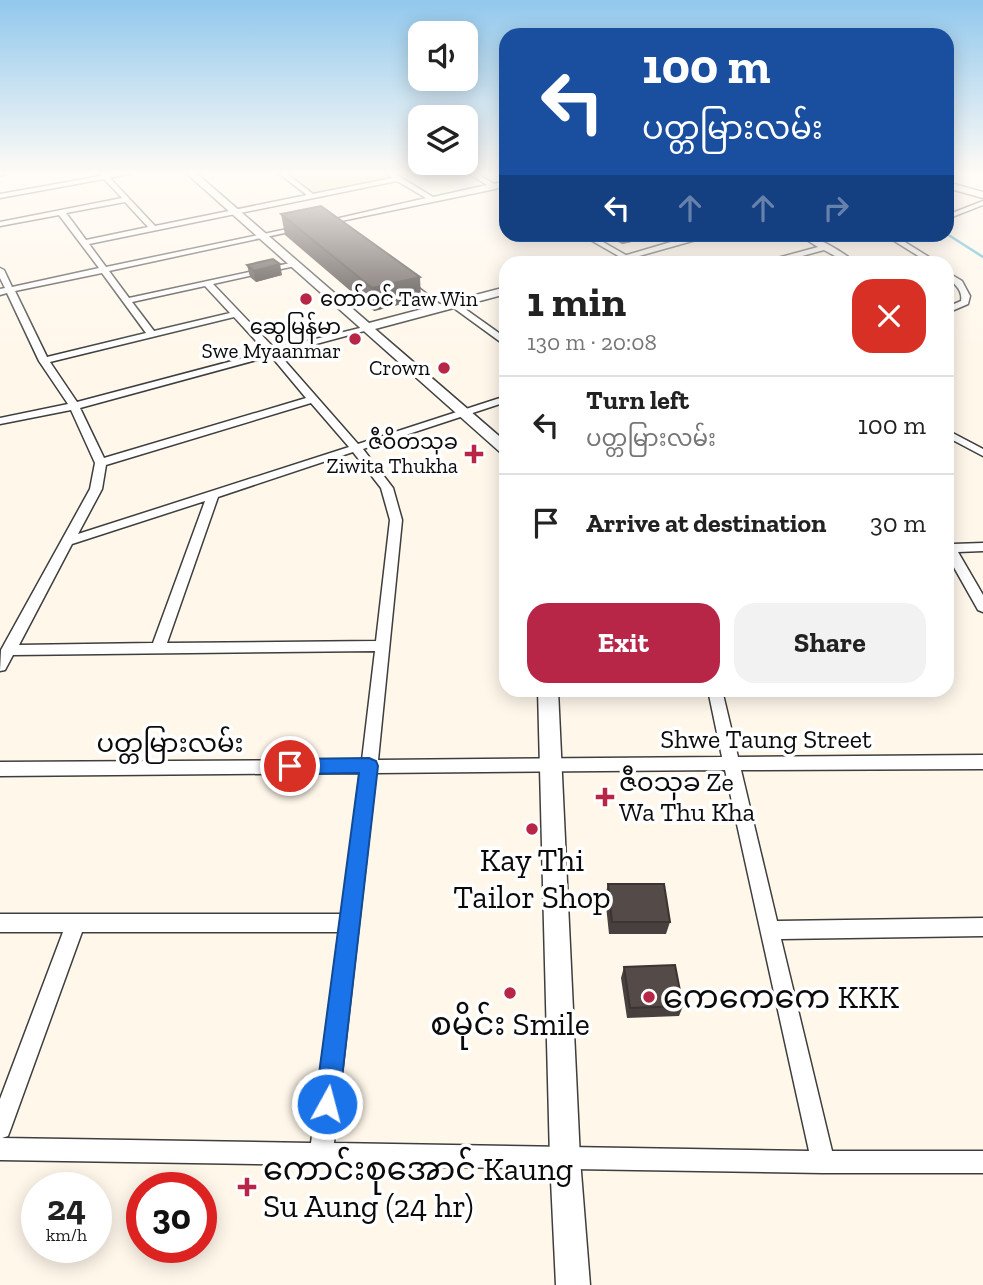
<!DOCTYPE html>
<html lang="en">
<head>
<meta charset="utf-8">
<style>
  body { margin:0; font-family:"Zilla Slab","Noto Sans Myanmar",serif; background:#f2f2f2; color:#222; height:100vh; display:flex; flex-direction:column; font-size:26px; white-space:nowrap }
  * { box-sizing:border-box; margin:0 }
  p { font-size:23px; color:#767676 }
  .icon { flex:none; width:38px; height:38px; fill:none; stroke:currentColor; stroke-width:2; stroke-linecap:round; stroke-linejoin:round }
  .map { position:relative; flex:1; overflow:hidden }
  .panel { position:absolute; left:499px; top:256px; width:455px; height:441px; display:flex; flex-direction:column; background:#fff; border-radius:21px; box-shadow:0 4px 18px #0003 }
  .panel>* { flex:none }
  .banner { position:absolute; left:499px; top:28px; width:455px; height:214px; border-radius:21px; box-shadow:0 4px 18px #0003; background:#1a4fa0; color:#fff; overflow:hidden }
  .buttons { position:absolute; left:408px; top:21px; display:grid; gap:14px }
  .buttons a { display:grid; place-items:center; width:70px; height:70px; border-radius:14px; background:#fff; box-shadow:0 4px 18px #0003; font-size:35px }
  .speed { position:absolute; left:21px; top:1172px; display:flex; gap:14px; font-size:35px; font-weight:700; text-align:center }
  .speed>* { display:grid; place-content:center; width:91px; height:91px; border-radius:50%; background:#fff; box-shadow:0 4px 18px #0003; line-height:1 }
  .speed small { font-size:18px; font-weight:400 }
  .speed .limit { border:10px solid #d22; background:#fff; color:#111 }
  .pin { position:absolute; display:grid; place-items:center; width:60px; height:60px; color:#fff; margin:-30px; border:4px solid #fff; border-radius:50%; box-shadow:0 2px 7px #0007 }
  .me { position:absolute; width:77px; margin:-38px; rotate:7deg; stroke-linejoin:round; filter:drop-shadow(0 0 5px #0008) }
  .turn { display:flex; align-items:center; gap:24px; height:147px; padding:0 28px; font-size:32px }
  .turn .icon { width:91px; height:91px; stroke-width:2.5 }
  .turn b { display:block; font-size:49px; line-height:60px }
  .lanes { display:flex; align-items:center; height:66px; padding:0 28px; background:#0003; justify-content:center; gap:35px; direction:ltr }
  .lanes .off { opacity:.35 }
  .round { display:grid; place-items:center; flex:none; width:74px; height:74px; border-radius:21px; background:#f2f2f2 }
  .headline { display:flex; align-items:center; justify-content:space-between; height:119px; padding:0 28px }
  h1 { font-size:42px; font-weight:700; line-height:52px }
  .cta { display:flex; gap:14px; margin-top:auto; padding:14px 28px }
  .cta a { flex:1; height:80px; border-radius:21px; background:#b82647; color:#fff; font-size:28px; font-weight:700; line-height:80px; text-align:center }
  .cta a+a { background:#f2f2f2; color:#222 }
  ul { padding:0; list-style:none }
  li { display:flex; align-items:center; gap:21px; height:98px; padding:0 28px; border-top:2px solid #e0e0e0 }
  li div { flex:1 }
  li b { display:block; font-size:26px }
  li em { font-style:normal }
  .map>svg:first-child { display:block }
  .green { fill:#d8e8b5 }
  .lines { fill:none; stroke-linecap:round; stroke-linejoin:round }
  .stream { stroke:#38aacb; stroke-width:2.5 }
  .minor-casing { stroke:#3e3e3e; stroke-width:3 }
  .tertiary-casing { stroke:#3e3e3e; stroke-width:3 }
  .minor { fill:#fff; fill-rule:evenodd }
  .tertiary { fill:#fff; fill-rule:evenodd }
  .wall { fill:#48403e }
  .shaded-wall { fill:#3b3432 }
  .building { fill:#544b48; stroke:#3b3432; stroke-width:2 }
  .route { fill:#1a73e8; stroke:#114b97; stroke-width:2 }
  .poi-dot { fill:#b82647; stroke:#fff; stroke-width:2.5 }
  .labels { text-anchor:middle; stroke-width:7; stroke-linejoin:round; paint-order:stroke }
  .far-poi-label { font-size:21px; fill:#0b0b0b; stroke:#fff; text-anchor:end }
  .street-label { font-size:26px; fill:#0b0b0b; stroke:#fff }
  .poi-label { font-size:26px; fill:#0b0b0b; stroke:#fff; text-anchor:start }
  .near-poi-label { font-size:32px; fill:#0b0b0b; stroke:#fff }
</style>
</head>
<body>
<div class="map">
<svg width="983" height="1285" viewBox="0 0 983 1285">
  <rect width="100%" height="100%" fill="#fff7ea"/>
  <path class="green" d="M 283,173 L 388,173 L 396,179 L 313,195 Z"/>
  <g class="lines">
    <path class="stream" d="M 947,234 L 983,257"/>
    <g class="minor-casing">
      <path id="minor" d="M 0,173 L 7,173 L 0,176 Z
        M 99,173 L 131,173 L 110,178 L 155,226 L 307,195 L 278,173 L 286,173 L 313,194 L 392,178 L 386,173 L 394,173 L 433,197 L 487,185 L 468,173 L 476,173 L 494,184 L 506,181 L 506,185 L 495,189 L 322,225 L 318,223 L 426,198 L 397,181 L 89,244 L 106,267 L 306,225 L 307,227 L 303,229 L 109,271 L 129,298 L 295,262 L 295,266 L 213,284 L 275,349 L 368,326 L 368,330 L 279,354 L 358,444 L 506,396 L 506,402 L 363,449 L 393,488 L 402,520 L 378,760 L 722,757 L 708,690 L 722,690 L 738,757 L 983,755 L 983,769 L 741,770 L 777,921 L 983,918 L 983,936 L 781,939 L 832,1151 L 983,1151 L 983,1173 L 823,1173 L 0,1160 L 0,1099 L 63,932 L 0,932 L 0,914 L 342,914 L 360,773 L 0,776 L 0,762 L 362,760 L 375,651 L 13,655 L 5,670 L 0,671 L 1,650 L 90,489 L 95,463 L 71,410 L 0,424 L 0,418 L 68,404 L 39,361 L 7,293 L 0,295 L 0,289 L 5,288 L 0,278 L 0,268 L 4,270 L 12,287 L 99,268 L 59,215 L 0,226 L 0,222 L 122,198 L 104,179 L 0,198 L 0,194 L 101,176 ZM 125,202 L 148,227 L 86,240 L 66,213 ZM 102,273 L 146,333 L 47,357 L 15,291 ZM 205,286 L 230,313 L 154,331 L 132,302 ZM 234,317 L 266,352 L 77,402 L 50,362 ZM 271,356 L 306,398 L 104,458 L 80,408 ZM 311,403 L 349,447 L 78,534 L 102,489 L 106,465 ZM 353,452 L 381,488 L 390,520 L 376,641 L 167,643 L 218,497 ZM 205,501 L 153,643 L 19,645 L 72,544 ZM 725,770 L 809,1151 L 334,1143 L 376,773 ZM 82,932 L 339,932 L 311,1143 L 2,1138 L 8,1136 L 11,1128 Z
        M 983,201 L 983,205 L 947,219 L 947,215 Z
        M 580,234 L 589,234 L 638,262 L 629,262 Z
        M 797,234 C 814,234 841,251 855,262 L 846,262 L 824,250 L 780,262 L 769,262 L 770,260 L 818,247 Z
        M 883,234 L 892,234 L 937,262 L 928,262 Z
        M 947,272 L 962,281 L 970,296 L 968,304 L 947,313 L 947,307 L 961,301 C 963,290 954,283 947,278 Z
        M 404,281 L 410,281 L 442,306 L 442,310 L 436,310 L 404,285 Z
        M 454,301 L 506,338 L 506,346 L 451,306 L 451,302 Z
        M 947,430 L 983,449 L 983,456 L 947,437 Z
        M 947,540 L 953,544 L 983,543 L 983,551 L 958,552 L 983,595 L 983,612 L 978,610 L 947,555 Z"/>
    </g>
    <g class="tertiary-casing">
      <path id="tertiary" d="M 186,173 L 196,173 L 369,323 L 506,287 L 506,294 L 375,329 L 506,442 L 506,454 L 501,453 Z
        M 947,182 L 983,192 L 983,198 L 947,188 Z
        M 698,234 L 717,234 L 618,262 L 603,262 Z
        M 538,690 L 558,690 L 580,1159 L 590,1285 L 556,1285 L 550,1159 Z"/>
    </g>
    <use href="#minor" class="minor"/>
    <use href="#tertiary" class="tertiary"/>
  </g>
  <path class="wall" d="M 281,214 L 421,299 L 374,311 L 285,235 Z
    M 615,235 L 636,235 L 636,241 L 622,244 L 614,240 Z
    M 247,265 L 282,275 L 256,282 L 250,277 Z
    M 608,884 L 670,922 L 666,934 L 609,934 L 605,896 Z
    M 624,967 L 683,1006 L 679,1016 L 627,1018 L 621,978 Z"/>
  <path class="shaded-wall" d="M 501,173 L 506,173 L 506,177 L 501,178 Z
    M 636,235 L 636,241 L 622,244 L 622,239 Z
    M 280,264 L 282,275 L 256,282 L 254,271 Z
    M 420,277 L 421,299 L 374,311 L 372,288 Z"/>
  <path class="building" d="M 321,206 L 420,277 L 372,288 L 281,214 Z
    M 617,234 L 634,234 L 636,235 L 622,239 L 615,235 Z
    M 273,259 L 280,264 L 254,271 L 247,265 Z
    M 608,884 L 664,884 L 670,922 L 612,922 Z
    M 675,965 L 683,1006 L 630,1008 L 624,967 Z"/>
  <linearGradient id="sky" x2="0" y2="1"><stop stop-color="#91c8ed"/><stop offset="0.49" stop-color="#fffbf6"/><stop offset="1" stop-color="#fffbf6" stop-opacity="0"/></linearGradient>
  <rect width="983" height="353" fill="url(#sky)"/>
  <path class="route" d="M 369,758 L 376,761 L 378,766 L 339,1104 L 336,1112 L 327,1116 L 319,1112 L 315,1104 L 359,773 L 290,774 L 284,772 L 281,766 L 284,761 L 290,759 Z"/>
  <g class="poi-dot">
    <circle cx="306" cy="299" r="7"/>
    <circle cx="355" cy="339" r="7"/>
    <circle cx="444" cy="368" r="7"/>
    <path d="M470.5 443.5h7v7h7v7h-7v7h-7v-7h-7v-7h7z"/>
    <path d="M601.5 786.5h7v7h7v7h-7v7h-7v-7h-7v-7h7z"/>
    <circle cx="532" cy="829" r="7"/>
    <circle cx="510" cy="993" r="7"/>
    <circle cx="649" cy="997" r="7"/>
    <path d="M243.5 1176.5h7v7h7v7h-7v7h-7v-7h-7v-7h7z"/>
  </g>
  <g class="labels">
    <g class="far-poi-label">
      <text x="320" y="306" text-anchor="start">တော်ဝင် Taw Win</text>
      <text x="341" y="334">ဆွေမြန်မာ<tspan x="341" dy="24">Swe Myaanmar</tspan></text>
      <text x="430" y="375">Crown</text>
      <text x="458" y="449">ဇီဝိတသုခ<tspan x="458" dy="24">Ziwita Thukha</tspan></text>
    </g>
    <g class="street-label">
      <text x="766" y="748">Shwe Taung Street</text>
      <text x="170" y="752">ပတ္တမြားလမ်း</text>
    </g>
    <g class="poi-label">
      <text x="619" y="791">ဇီ၀သုခ Ze<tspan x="619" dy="30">Wa Thu Kha</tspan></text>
    </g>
    <g class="near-poi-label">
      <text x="532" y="871">Kay Thi<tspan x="532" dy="37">Tailor Shop</tspan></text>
      <text x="663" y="1008" text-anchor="start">ကေကေကေ KKK</text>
      <text x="510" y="1035">စမိုင်း Smile</text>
      <text x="263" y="1180" text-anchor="start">ကောင်းစုအောင် Kaung<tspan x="263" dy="37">Su Aung (24 hr)</tspan></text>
    </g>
  </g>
</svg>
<div class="buttons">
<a><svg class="icon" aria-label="sound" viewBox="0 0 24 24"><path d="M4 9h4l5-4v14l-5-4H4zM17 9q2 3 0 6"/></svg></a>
<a><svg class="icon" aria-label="layers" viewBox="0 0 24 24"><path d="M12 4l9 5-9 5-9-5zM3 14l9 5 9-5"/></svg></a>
</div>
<div class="speed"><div>24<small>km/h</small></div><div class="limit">30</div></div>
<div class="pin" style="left:290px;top:766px;background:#d93025"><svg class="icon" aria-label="arrive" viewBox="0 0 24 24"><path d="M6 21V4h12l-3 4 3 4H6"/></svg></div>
<svg class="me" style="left:327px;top:1104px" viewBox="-20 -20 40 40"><circle r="17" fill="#1a73e8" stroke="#fff" stroke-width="3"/><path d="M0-11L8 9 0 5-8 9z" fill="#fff"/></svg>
<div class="banner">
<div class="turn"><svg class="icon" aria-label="left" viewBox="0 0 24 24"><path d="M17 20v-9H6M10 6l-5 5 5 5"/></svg><div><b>100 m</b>ပတ္တမြားလမ်း</div></div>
<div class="lanes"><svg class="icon" aria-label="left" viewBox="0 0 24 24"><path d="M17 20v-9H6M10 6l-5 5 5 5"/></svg><svg class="icon off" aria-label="ahead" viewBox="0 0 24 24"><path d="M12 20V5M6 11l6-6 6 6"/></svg><svg class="icon off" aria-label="ahead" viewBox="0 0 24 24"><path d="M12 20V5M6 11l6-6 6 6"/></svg><svg class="icon off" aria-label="right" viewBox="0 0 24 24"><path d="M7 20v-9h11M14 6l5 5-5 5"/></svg></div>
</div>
<section class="panel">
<div class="headline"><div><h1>1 min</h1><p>130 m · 20:08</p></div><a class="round" style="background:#d93025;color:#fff"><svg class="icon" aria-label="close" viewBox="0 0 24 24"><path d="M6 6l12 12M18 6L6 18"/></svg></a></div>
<ul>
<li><svg class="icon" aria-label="left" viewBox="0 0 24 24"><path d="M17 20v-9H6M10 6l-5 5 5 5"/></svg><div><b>Turn left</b><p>ပတ္တမြားလမ်း</p></div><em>100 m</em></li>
<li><svg class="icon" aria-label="arrive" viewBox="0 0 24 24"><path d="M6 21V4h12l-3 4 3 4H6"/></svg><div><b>Arrive at destination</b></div><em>30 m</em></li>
</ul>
<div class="cta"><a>Exit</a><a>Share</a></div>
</section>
</div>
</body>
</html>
